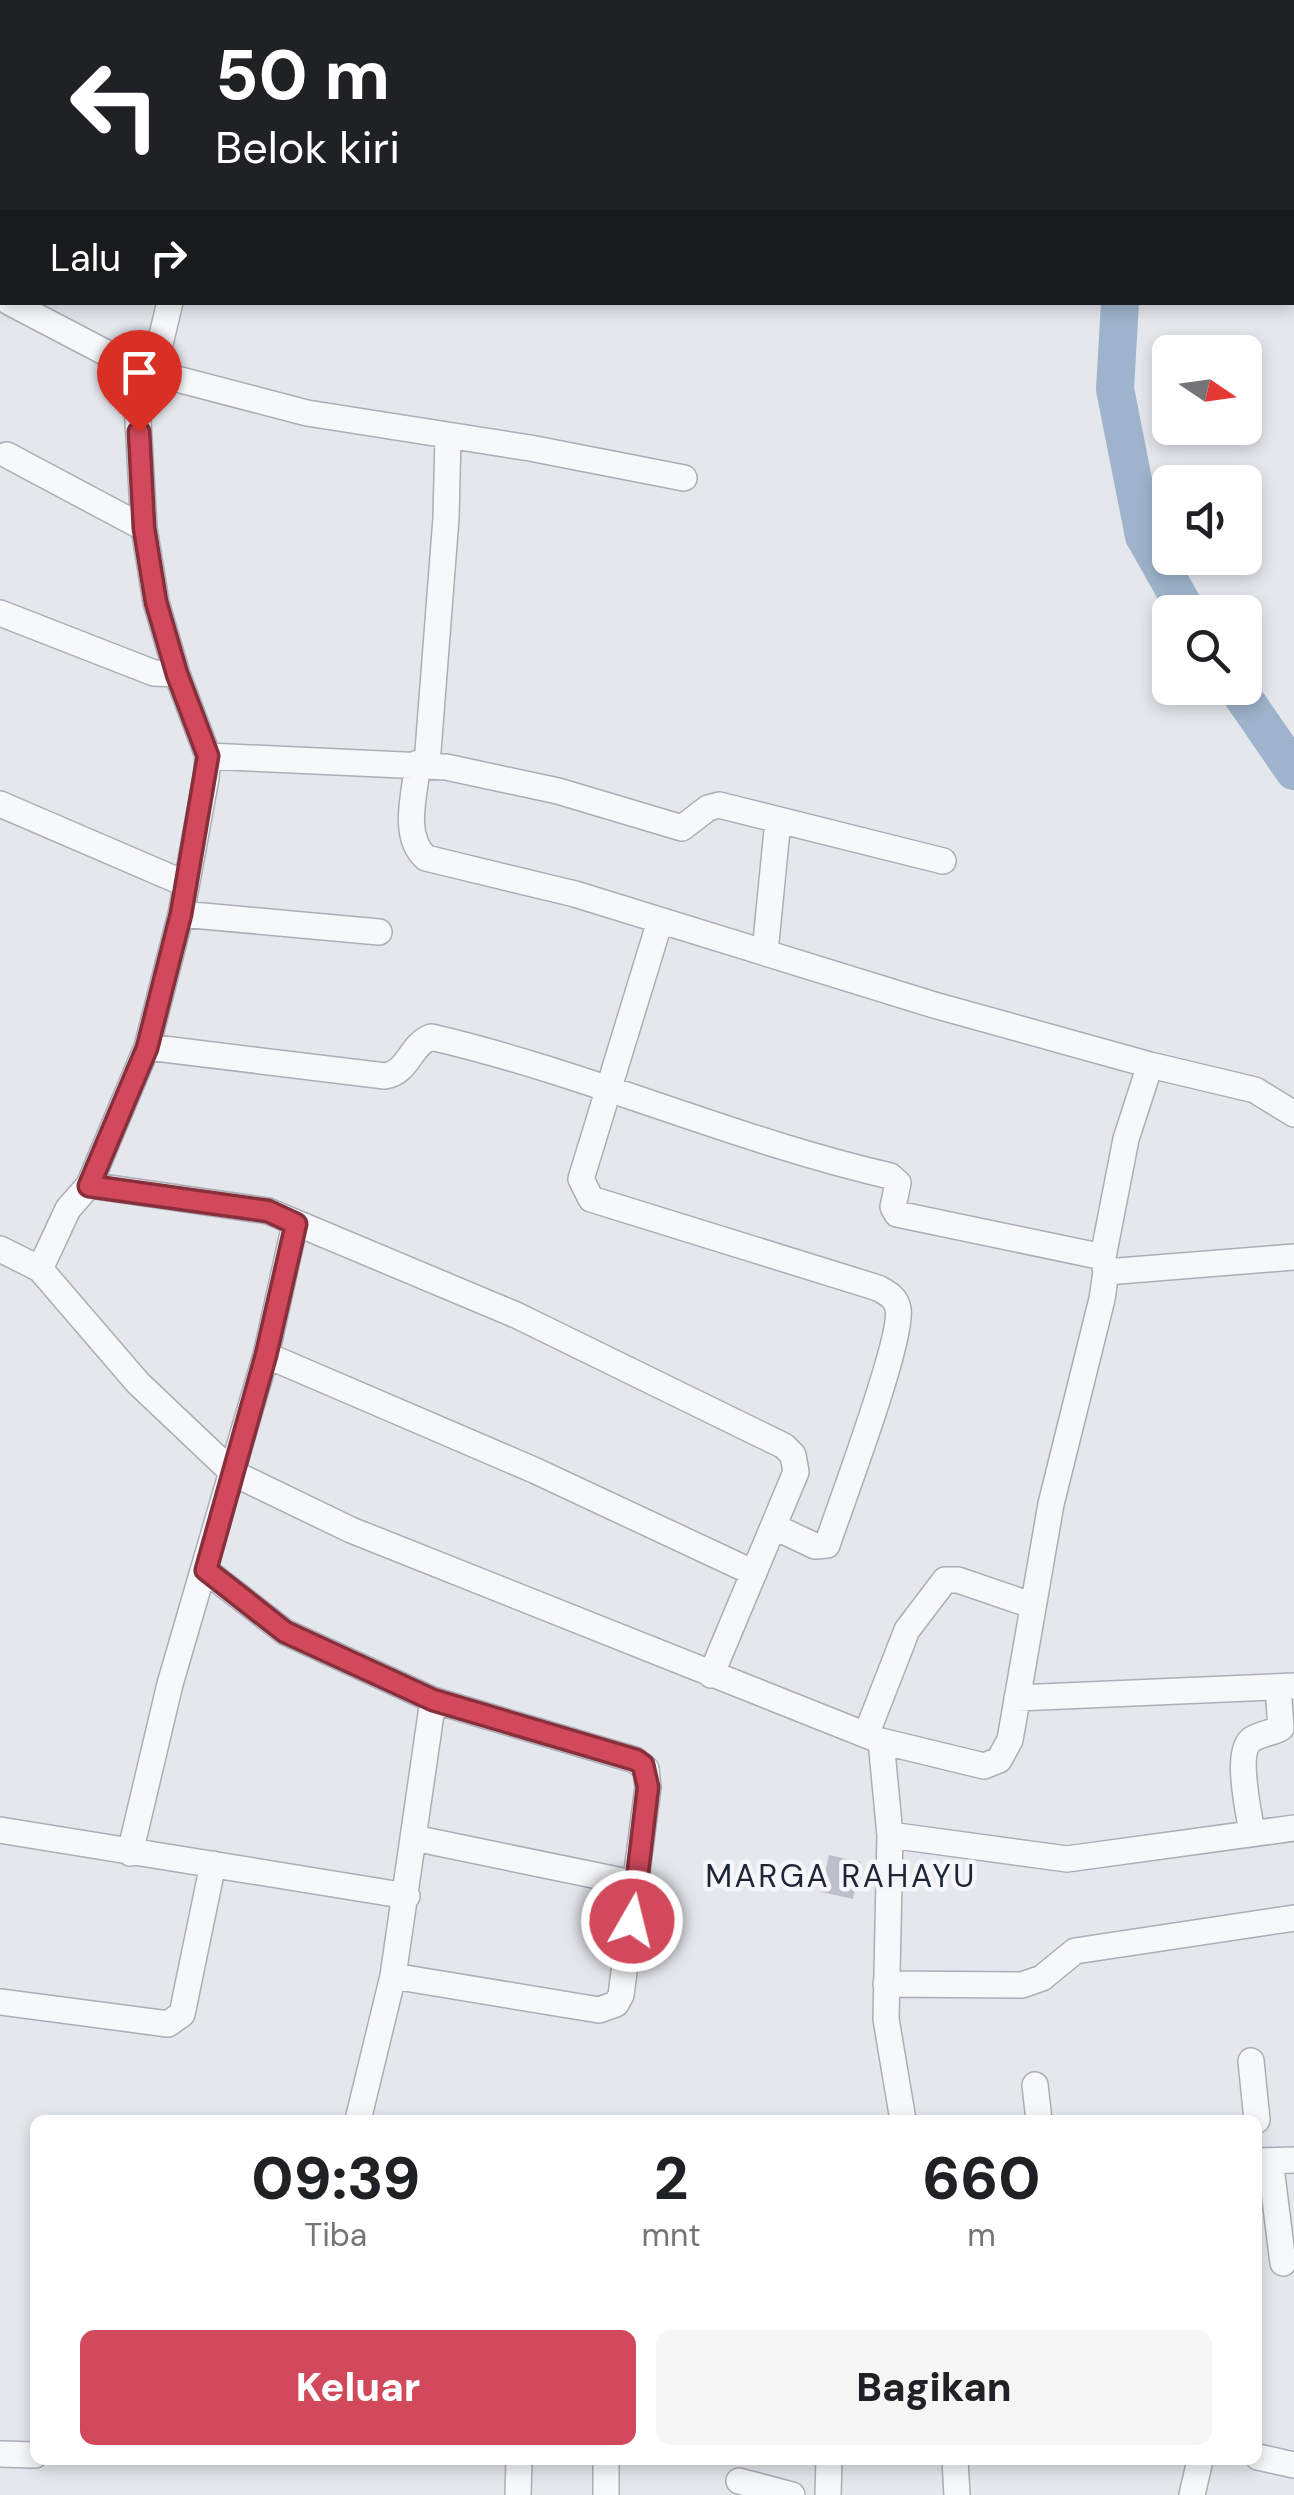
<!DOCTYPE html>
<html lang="id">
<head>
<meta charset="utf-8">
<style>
  body { margin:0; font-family:"DM Sans",sans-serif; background:#f6f6f6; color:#202124; height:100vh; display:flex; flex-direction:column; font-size:38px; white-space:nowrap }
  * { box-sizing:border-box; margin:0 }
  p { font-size:32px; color:#757577 }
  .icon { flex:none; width:55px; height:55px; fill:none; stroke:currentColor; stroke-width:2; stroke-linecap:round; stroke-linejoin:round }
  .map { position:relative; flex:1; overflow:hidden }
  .drawer { position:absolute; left:30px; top:2115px; width:1232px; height:350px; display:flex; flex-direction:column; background:#fff; border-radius:15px; box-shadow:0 5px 15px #0003 }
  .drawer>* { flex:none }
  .hud { position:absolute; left:0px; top:0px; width:1295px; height:305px; box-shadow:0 5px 15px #0003; background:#202124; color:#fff; overflow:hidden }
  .needle { width:65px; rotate:103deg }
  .controls { position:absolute; left:1152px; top:335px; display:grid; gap:20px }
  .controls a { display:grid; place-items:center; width:110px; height:110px; border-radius:15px; background:#fff; box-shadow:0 5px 15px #0003; font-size:50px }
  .pin { position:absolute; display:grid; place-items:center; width:85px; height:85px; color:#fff; margin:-102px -42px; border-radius:50% 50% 50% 0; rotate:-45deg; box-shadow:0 0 10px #0007 }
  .pin .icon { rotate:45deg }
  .me { position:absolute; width:110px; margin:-55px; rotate:8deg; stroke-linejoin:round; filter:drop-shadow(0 0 8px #0008) }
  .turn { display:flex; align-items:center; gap:35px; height:210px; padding:0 50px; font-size:45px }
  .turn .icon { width:130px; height:130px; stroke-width:2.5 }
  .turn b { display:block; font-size:70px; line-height:85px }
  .then { display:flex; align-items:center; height:95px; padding:0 50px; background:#0003; gap:20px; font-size:38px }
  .eta { display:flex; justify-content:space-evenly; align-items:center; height:170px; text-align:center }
  .eta b { font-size:60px; font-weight:800; line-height:70px }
  .cta { display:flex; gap:20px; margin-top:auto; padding:20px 50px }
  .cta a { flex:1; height:115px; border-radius:15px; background:#d1495b; color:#fff; font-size:40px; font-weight:800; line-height:115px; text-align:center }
  .cta a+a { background:#f6f6f6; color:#202124 }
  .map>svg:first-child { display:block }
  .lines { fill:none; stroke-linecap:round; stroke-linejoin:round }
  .river { stroke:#9fb4cc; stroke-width:38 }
  .building { fill:#bbc0ca }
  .minor-casing { stroke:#a9aeb7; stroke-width:28 }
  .minor { stroke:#f7f8fa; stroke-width:25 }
  .route-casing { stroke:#882f3b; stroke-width:25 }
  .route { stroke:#d1495b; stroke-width:18 }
  .labels { text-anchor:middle; stroke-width:9; stroke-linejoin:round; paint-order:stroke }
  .quarter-label { font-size:32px; letter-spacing:2.5px; fill:#1d2536; stroke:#f4f6f9 }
</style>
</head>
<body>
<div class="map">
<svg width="1294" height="2495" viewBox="0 0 1294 2495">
  <rect width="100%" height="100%" fill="#e4e7ec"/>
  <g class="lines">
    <path class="river" d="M 1174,2 L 1175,0
      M 1120,302 L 1115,389 L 1144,536 L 1187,612
      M 1237,688 L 1294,771"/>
  </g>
  <path class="building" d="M 829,1855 L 861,1862 L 853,1899 L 821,1892 Z"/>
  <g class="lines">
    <g class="minor-casing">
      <path id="minor" d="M 268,0 L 278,2
        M 9,302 L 135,368 L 307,413 L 530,448 L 684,478
        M 153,373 L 170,302
        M 7,455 L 144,528
        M 0,613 L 154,673 L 177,674
        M 208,756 L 446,767 L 558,791 L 682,828 L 708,808 L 719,805 L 943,861
        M 418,763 C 415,793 401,836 426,858 L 575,894 L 934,1005 L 1150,1065 L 1255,1090 L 1294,1114
        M 427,764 L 446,518 L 448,437
        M 0,804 L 186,884
        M 181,914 L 379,932
        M 660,921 L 581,1179 L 591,1199 L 878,1288 C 887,1293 896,1297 898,1309 C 904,1338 840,1506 827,1545 L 815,1546 L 775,1527
        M 765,952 L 778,820
        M 147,1047 L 385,1076 C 409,1072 410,1045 431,1037 C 587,1073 734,1140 890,1176 L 898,1183 L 893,1207 L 897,1214 L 1103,1257
        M 89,1185 L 268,1211 L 516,1315 L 784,1446 L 793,1455 L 796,1472 L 711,1675
        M 0,1249 L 40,1269 L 138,1383 L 233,1473 L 351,1530 L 881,1741 L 890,1835 L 886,2019 L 903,2120
        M 40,1269 L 68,1209 L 89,1185 L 147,1047 L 181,914 L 206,778 L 208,756 L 177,674 L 156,602 L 144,528 L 135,368
        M 1106,1272 L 1294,1257
        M 266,1355 L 536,1471 L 754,1573
        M 205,1570 L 285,1632 L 433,1700 L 635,1760 L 646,1769 L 648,1787 L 621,1995 L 616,2004 L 599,2010 L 393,1976
        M 1017,1698 L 1294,1686
        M 866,1735 L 907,1630 L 945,1580 L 958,1580 L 1031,1605
        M 881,1741 L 984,1766 L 999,1760 L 1010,1740 L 1051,1504 L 1102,1299 L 1106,1272 L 1103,1257 L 1126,1139 L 1150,1065
        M 0,1830 L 407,1896
        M 1252,1833 C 1249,1813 1235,1753 1251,1740 C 1259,1734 1272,1733 1281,1728 L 1278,1687
        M 890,1835 L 1067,1859 L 1294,1828
        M 414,1838 L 637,1884
        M 130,1853 L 170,1684 L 266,1355 L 295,1224
        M 886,1984 L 1022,1985 L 1042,1978 L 1075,1951 L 1294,1918
        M 0,2002 L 168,2024 L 182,2014 L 213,1864
        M 1251,2061 L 1257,2120
        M 1035,2085 L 1039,2120
        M 358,2120 L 393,1976 L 433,1700
        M 1258,2161 L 1294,2160
        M 1272,2175 L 1283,2263
        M 0,2454 L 35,2455
        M 1258,2457 L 1294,2465
        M 606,2460 L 606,2495
        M 955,2460 L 957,2495
        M 739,2481 L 792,2495
        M 518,2495 L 519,2460
        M 828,2495 L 829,2460
        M 1192,2495 L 1200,2460"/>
    </g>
    <use href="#minor" class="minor"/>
  </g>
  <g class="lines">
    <g class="route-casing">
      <path id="route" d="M 139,432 L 144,528 L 156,602 L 177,674 L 208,756 L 181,914 L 147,1048 L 89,1186 L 268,1211 L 296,1224 L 266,1355 L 206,1570 L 285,1632 L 433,1700 L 636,1760 L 643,1765 L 648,1787 L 632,1921"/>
    </g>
    <use href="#route" class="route"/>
  </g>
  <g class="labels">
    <g class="quarter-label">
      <text x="841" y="1887">MARGA RAHAYU</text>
    </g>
  </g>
</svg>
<div class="controls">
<a><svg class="needle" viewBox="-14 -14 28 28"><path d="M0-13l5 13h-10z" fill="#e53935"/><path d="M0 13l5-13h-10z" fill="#757577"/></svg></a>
<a><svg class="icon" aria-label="sound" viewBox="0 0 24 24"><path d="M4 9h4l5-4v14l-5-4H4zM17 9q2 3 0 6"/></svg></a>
<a><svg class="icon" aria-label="search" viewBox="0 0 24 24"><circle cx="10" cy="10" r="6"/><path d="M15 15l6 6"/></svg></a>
</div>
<div class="pin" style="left:139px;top:432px;background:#d93025"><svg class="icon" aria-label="arrive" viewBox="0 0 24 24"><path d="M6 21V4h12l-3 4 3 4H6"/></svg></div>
<svg class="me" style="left:632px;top:1921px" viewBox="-20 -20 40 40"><circle r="17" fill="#d1495b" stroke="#fff" stroke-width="3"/><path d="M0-11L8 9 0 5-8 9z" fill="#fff"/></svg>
<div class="hud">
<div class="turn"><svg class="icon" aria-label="left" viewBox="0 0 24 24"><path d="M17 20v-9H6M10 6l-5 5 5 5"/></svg><div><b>50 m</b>Belok kiri</div></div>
<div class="then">Lalu<svg class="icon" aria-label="right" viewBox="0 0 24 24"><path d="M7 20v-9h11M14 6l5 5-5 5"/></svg></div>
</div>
<section class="drawer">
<div class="eta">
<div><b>09:39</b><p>Tiba</p></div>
<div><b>2</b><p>mnt</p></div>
<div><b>660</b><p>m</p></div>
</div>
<div class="cta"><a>Keluar</a><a>Bagikan</a></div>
</section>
</div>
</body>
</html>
